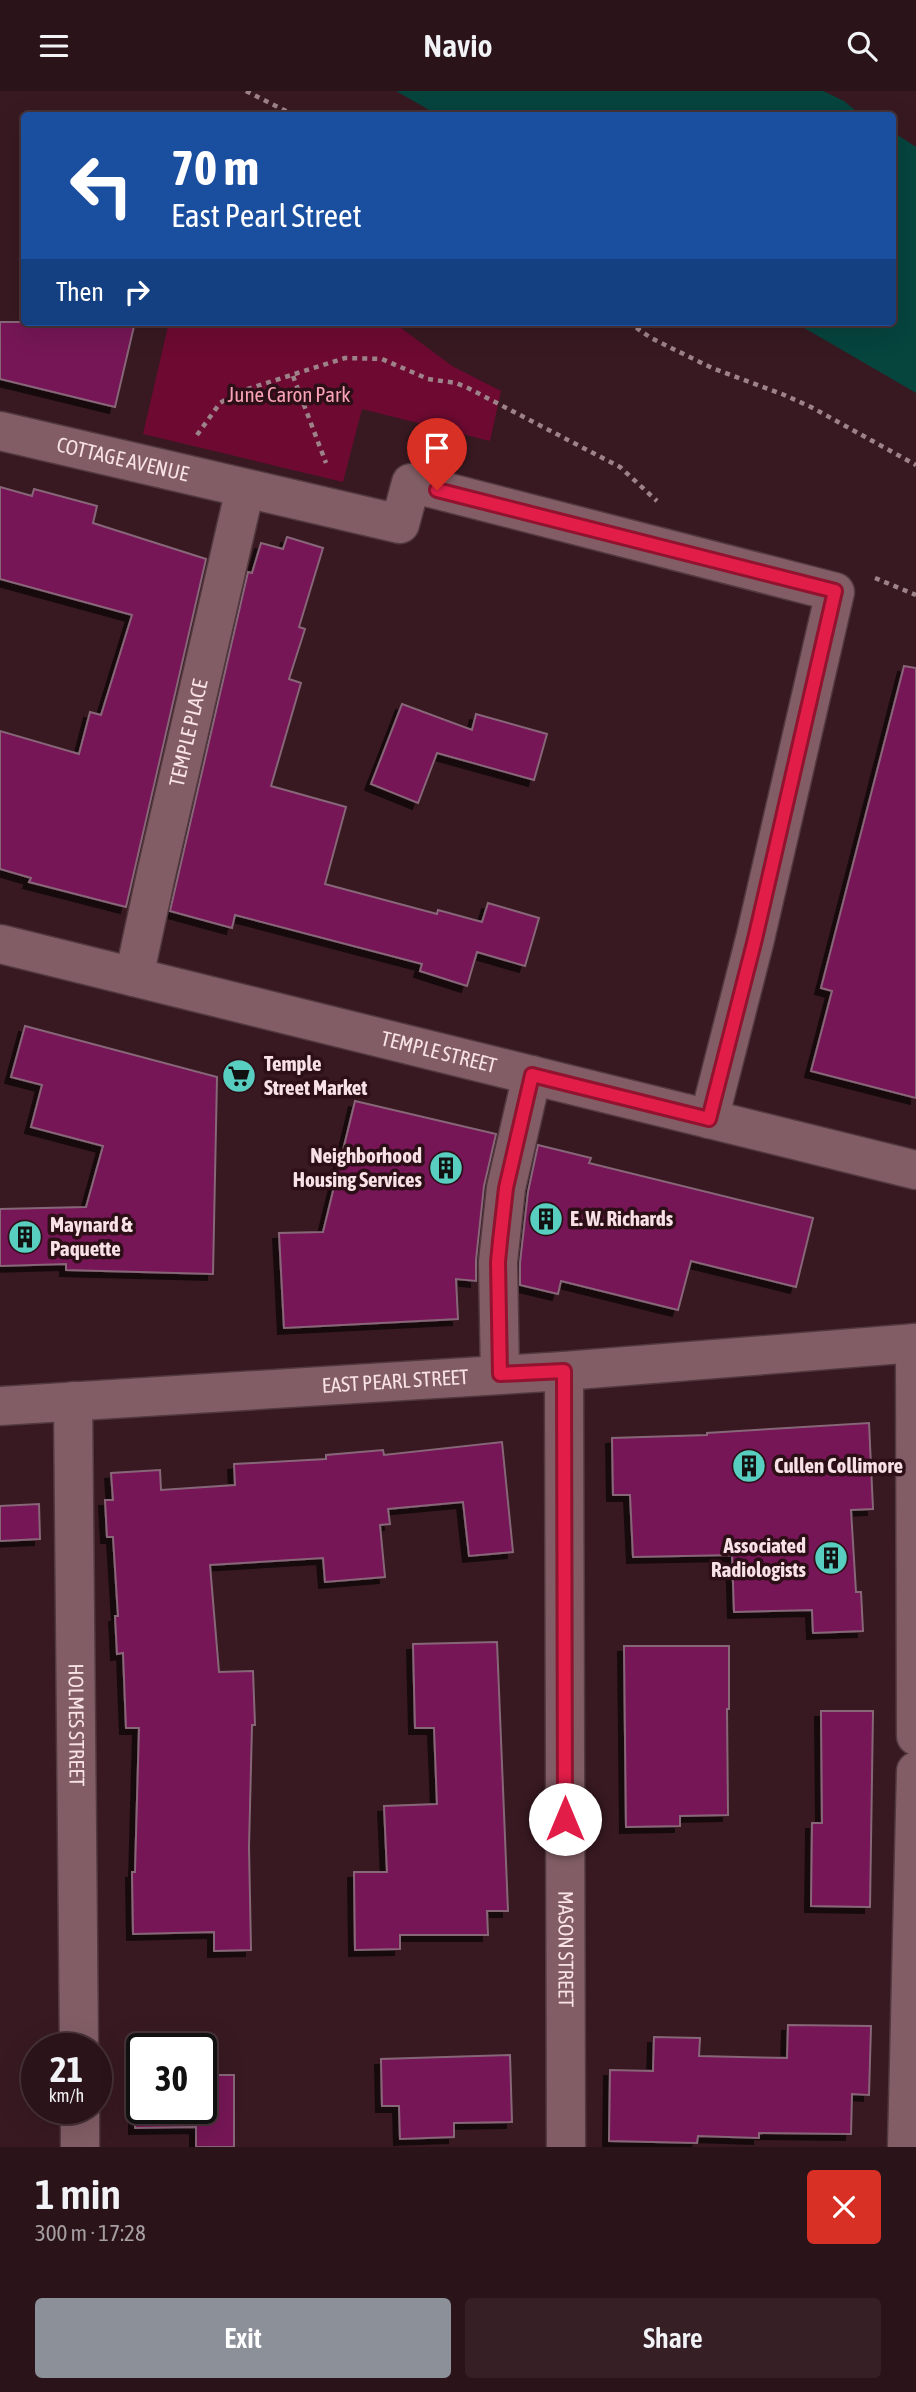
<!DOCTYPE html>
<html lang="en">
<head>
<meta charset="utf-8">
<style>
  body { margin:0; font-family:"Asap Condensed",sans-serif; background:#362026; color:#f1f3f6; height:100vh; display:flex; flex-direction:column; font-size:26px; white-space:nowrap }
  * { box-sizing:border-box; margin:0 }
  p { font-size:23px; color:#a59ea2 }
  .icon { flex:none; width:38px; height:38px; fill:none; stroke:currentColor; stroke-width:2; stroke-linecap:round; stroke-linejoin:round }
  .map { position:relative; height:2056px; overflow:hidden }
  .side { display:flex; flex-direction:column; background:#2a1319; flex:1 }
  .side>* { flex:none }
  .hud { position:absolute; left:21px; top:21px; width:875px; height:214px; border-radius:7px; box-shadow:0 7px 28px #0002,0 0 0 2px #463238; background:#1a4fa0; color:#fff; overflow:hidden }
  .speed { position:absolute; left:21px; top:1942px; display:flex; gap:14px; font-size:35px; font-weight:700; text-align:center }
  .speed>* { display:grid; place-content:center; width:91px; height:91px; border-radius:50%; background:#2a1319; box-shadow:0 7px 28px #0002,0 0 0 2px #463238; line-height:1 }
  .speed small { font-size:18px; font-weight:400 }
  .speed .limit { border:4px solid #111; border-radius:10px; background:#fff; color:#111 }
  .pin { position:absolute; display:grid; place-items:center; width:60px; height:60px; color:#fff; margin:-72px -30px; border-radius:50% 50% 50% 0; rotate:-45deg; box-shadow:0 0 7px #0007 }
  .pin .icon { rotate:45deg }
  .me { position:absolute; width:77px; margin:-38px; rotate:0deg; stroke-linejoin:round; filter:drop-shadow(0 0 5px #0008) }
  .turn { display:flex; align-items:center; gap:24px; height:147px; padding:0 35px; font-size:32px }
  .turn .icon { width:91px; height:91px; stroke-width:2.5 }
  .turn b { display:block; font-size:49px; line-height:60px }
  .then { display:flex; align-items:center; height:66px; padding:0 35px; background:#0003; gap:14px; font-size:26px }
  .round { display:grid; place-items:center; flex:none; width:74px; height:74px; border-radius:7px; background:#362026 }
  .head { display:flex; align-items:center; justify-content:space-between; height:119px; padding:0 35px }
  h1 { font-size:42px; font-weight:600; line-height:52px }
  .action { display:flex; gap:14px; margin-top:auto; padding:14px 35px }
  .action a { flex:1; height:80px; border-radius:7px; background:#8c9099; color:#fff; font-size:28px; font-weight:600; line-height:80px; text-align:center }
  .action a+a { background:#362026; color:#f1f3f6 }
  header { display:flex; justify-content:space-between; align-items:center; height:91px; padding:0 35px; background:#2a1319; font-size:32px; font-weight:600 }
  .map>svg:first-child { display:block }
  .green { fill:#6e0a32 }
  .water { fill:#06443e }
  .building { fill:#761356; stroke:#876678; stroke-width:2; filter:url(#shadow) }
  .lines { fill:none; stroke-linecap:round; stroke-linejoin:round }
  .minor-casing { stroke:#52393f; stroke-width:41 }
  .path { stroke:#9d8389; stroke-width:4.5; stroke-dasharray:5 5; stroke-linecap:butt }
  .minor { stroke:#825d65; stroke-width:38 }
  .route-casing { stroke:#92132f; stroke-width:18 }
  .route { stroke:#e11d48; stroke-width:12 }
  .labels { text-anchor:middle; stroke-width:7; stroke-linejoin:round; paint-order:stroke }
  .park-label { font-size:21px; fill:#faa2b6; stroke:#2d0f18 }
  .street-label { font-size:21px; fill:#f8e2e6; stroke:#2d0f18 }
  .poi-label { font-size:21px; font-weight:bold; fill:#f8e2e6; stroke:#2d0f18; text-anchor:start }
</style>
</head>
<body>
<header><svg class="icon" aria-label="menu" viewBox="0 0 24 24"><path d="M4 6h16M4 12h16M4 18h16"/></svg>Navio<svg class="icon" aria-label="search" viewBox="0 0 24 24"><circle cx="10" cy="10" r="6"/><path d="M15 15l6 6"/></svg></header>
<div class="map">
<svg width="916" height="2056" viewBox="0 0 916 2056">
  <defs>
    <filter id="shadow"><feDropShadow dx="-6" dy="6" stdDeviation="0" flood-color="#0009"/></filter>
  </defs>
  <rect width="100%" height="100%" fill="#381921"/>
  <path class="green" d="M 169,231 L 393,231 L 452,275 L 501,300 L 490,350 L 362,318 L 343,391 L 143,343 Z"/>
  <path class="water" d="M 396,0 L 823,0 L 844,10 L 861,24 L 438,24 Z
    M 893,41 L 916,56 L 916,302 L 794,231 L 892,231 Z"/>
  <path class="building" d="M 0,231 L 135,231 L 115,316 L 0,288 Z
    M 0,396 L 32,405 L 34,398 L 97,415 L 93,432 L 206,468 L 126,816 L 29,791 L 31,787 L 0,778 L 0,640 L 79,663 L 90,621 L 101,624 L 132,524 L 0,488 Z
    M 287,446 L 323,457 L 299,536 L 305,538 L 289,588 L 301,592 L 271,695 L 346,716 L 325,793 L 437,823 L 438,819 L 482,831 L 488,812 L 539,827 L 525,875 L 477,861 L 467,895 L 420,880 L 422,873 L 235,824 L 232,837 L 170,820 L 248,481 L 252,482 L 261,452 L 283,458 Z
    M 904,575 L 916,577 L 916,1007 L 811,980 L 832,900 L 821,897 Z
    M 402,613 L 472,639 L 476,623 L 547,643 L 534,689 L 437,662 L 418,712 L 371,693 Z
    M 25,935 L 217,986 L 213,1183 L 66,1179 L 66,1173 L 0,1175 L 0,1118 L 86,1116 L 103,1055 L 31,1036 L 42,994 L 11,986 Z
    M 355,1010 L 496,1043 L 484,1095 L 476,1169 L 476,1190 L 456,1188 L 458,1228 L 284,1237 L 279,1142 L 323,1141 Z
    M 538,1054 L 591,1067 L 589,1072 L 813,1127 L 796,1196 L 691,1170 L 678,1219 L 561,1190 L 558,1203 L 520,1194 L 520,1172 L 528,1101 Z
    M 869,1332 L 873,1418 L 851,1419 L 856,1501 L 861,1501 L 863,1540 L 813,1542 L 812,1519 L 734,1521 L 732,1464 L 633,1466 L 630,1404 L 613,1404 L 612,1347 L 707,1344 L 707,1342 Z
    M 502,1351 L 513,1461 L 469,1465 L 463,1411 L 388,1418 L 390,1433 L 380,1434 L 385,1486 L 325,1491 L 323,1467 L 210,1474 L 219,1581 L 253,1580 L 255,1634 L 252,1634 L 249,1756 L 251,1859 L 214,1860 L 214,1841 L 133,1843 L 132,1781 L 135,1781 L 139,1637 L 126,1637 L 123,1562 L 117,1563 L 115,1525 L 118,1525 L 113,1446 L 107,1446 L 105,1409 L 113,1409 L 111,1382 L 160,1379 L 161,1399 L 235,1394 L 234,1373 L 326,1368 L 326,1364 L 383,1359 L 384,1364 Z
    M 39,1413 L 40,1448 L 0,1450 L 0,1415 Z
    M 497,1551 L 508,1820 L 487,1820 L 488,1844 L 400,1844 L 400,1858 L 355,1859 L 354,1781 L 387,1781 L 384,1715 L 437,1713 L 434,1637 L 415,1637 L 413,1553 Z
    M 624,1555 L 729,1555 L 729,1618 L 727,1618 L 728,1724 L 680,1725 L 680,1735 L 626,1736 Z
    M 821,1620 L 873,1620 L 870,1816 L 811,1815 L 812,1732 L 822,1732 Z
    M 788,1934 L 871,1935 L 869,2004 L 852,2003 L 851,2043 L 759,2042 L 759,2047 L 698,2045 L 697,2052 L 609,2050 L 610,1979 L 653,1980 L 654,1946 L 700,1947 L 699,1965 L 787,1967 Z
    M 510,1964 L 512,2031 L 454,2032 L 454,2046 L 400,2048 L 399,2015 L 382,2015 L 381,1968 Z
    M 135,1984 L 142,1984 L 142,2018 L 201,2018 L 201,1984 L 234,1984 L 234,2056 L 196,2056 L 196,2036 L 135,2037 Z"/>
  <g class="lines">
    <g class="minor-casing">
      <g id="minor">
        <path id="s1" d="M 0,340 L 400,433 L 411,392 L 835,501 L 755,848 L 709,1028"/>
        <path id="s2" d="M 0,853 L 916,1079"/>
        <path id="s3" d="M 134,886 L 155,788 L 245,398"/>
        <path d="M 915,1252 L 916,1645"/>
        <path id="s4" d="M 564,1280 L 566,2056"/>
        <path d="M 500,1283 L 498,1171 L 506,1097 L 532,984"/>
        <path id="s5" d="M 73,1310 L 79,1958"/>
        <path id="s6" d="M 0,1315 L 564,1280 L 916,1252"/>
        <path d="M 80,2018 L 80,2056"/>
        <path d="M 907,2056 L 916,1680"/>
      </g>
    </g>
    <path class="path" d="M 246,0 L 294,24
      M 628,231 L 651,247 L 712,277 L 782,303 L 811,316 L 916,374
      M 293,285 L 326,372
      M 197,344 L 220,312 L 238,301 L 345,267 L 382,268 L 428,288 L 456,292 L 468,297 L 620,376 L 657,410
      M 875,487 L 916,504"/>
    <use href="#minor" class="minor"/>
  </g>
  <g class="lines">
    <g class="route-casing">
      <path id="route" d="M 437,399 L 835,500 L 755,848 L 709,1028 L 532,984 L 506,1097 L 500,1150 L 498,1171 L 500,1283 L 564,1280 L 565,1728"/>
    </g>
    <use href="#route" class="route"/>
  </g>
  <defs>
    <g id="supermarket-disc" transform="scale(1.75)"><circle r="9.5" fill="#58cec0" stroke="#2d0f18"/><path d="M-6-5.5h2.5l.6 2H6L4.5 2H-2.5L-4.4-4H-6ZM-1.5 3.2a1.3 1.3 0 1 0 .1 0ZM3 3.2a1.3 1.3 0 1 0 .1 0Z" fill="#111"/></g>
    <g id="building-disc" transform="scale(1.75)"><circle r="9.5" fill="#58cec0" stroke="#2d0f18"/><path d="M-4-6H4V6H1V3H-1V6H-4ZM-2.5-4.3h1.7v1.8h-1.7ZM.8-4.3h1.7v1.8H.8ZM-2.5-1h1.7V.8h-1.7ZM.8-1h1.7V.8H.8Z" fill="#111"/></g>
  </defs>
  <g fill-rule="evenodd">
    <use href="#supermarket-disc" x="239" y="985"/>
    <use href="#building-disc" x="446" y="1077"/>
    <use href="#building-disc" x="546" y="1128"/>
    <use href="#building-disc" x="25" y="1146"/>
    <use href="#building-disc" x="749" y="1375"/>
    <use href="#building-disc" x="831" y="1467"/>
  </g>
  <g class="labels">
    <g class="park-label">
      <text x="289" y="311">June Caron Park</text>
    </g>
    <g class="street-label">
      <text dy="7" stroke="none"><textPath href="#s1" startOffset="126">COTTAGE AVENUE</textPath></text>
      <text dy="7" stroke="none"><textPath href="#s3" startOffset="250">TEMPLE PLACE</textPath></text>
      <text dy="7" stroke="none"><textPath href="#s2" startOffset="452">TEMPLE STREET</textPath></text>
      <text dy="7" stroke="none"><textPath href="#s6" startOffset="396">EAST PEARL STREET</textPath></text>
      <text dy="7" stroke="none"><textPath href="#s5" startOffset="324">HOLMES STREET</textPath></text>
      <text dy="7" stroke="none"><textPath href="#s4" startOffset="578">MASON STREET</textPath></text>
    </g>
    <g class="poi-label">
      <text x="264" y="980">Temple<tspan x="264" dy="24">Street Market</tspan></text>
      <text x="422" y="1072" text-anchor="end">Neighborhood<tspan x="422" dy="24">Housing Services</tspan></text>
      <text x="570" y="1135">E. W. Richards</text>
      <text x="50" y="1141">Maynard &amp;<tspan x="50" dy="24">Paquette</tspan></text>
      <text x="774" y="1382">Cullen Collimore</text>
      <text x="806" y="1462" text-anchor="end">Associated<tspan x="806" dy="24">Radiologists</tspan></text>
    </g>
  </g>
</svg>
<div class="speed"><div>21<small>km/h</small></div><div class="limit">30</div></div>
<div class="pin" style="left:437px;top:399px;background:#d93025"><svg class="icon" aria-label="arrive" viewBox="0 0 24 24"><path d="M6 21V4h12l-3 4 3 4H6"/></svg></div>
<svg class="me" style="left:565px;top:1728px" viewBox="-20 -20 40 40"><circle r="19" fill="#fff"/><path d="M0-13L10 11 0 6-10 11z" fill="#e11d48"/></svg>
<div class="hud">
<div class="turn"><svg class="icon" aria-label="left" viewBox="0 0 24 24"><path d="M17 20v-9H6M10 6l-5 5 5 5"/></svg><div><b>70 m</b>East Pearl Street</div></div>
<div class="then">Then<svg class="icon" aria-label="right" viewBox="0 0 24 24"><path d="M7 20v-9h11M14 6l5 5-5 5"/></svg></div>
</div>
</div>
<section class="side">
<div class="head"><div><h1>1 min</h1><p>300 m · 17:28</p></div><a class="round" style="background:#d93025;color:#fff"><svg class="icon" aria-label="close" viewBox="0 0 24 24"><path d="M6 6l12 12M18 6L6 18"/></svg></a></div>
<div class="action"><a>Exit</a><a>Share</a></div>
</section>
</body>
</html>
